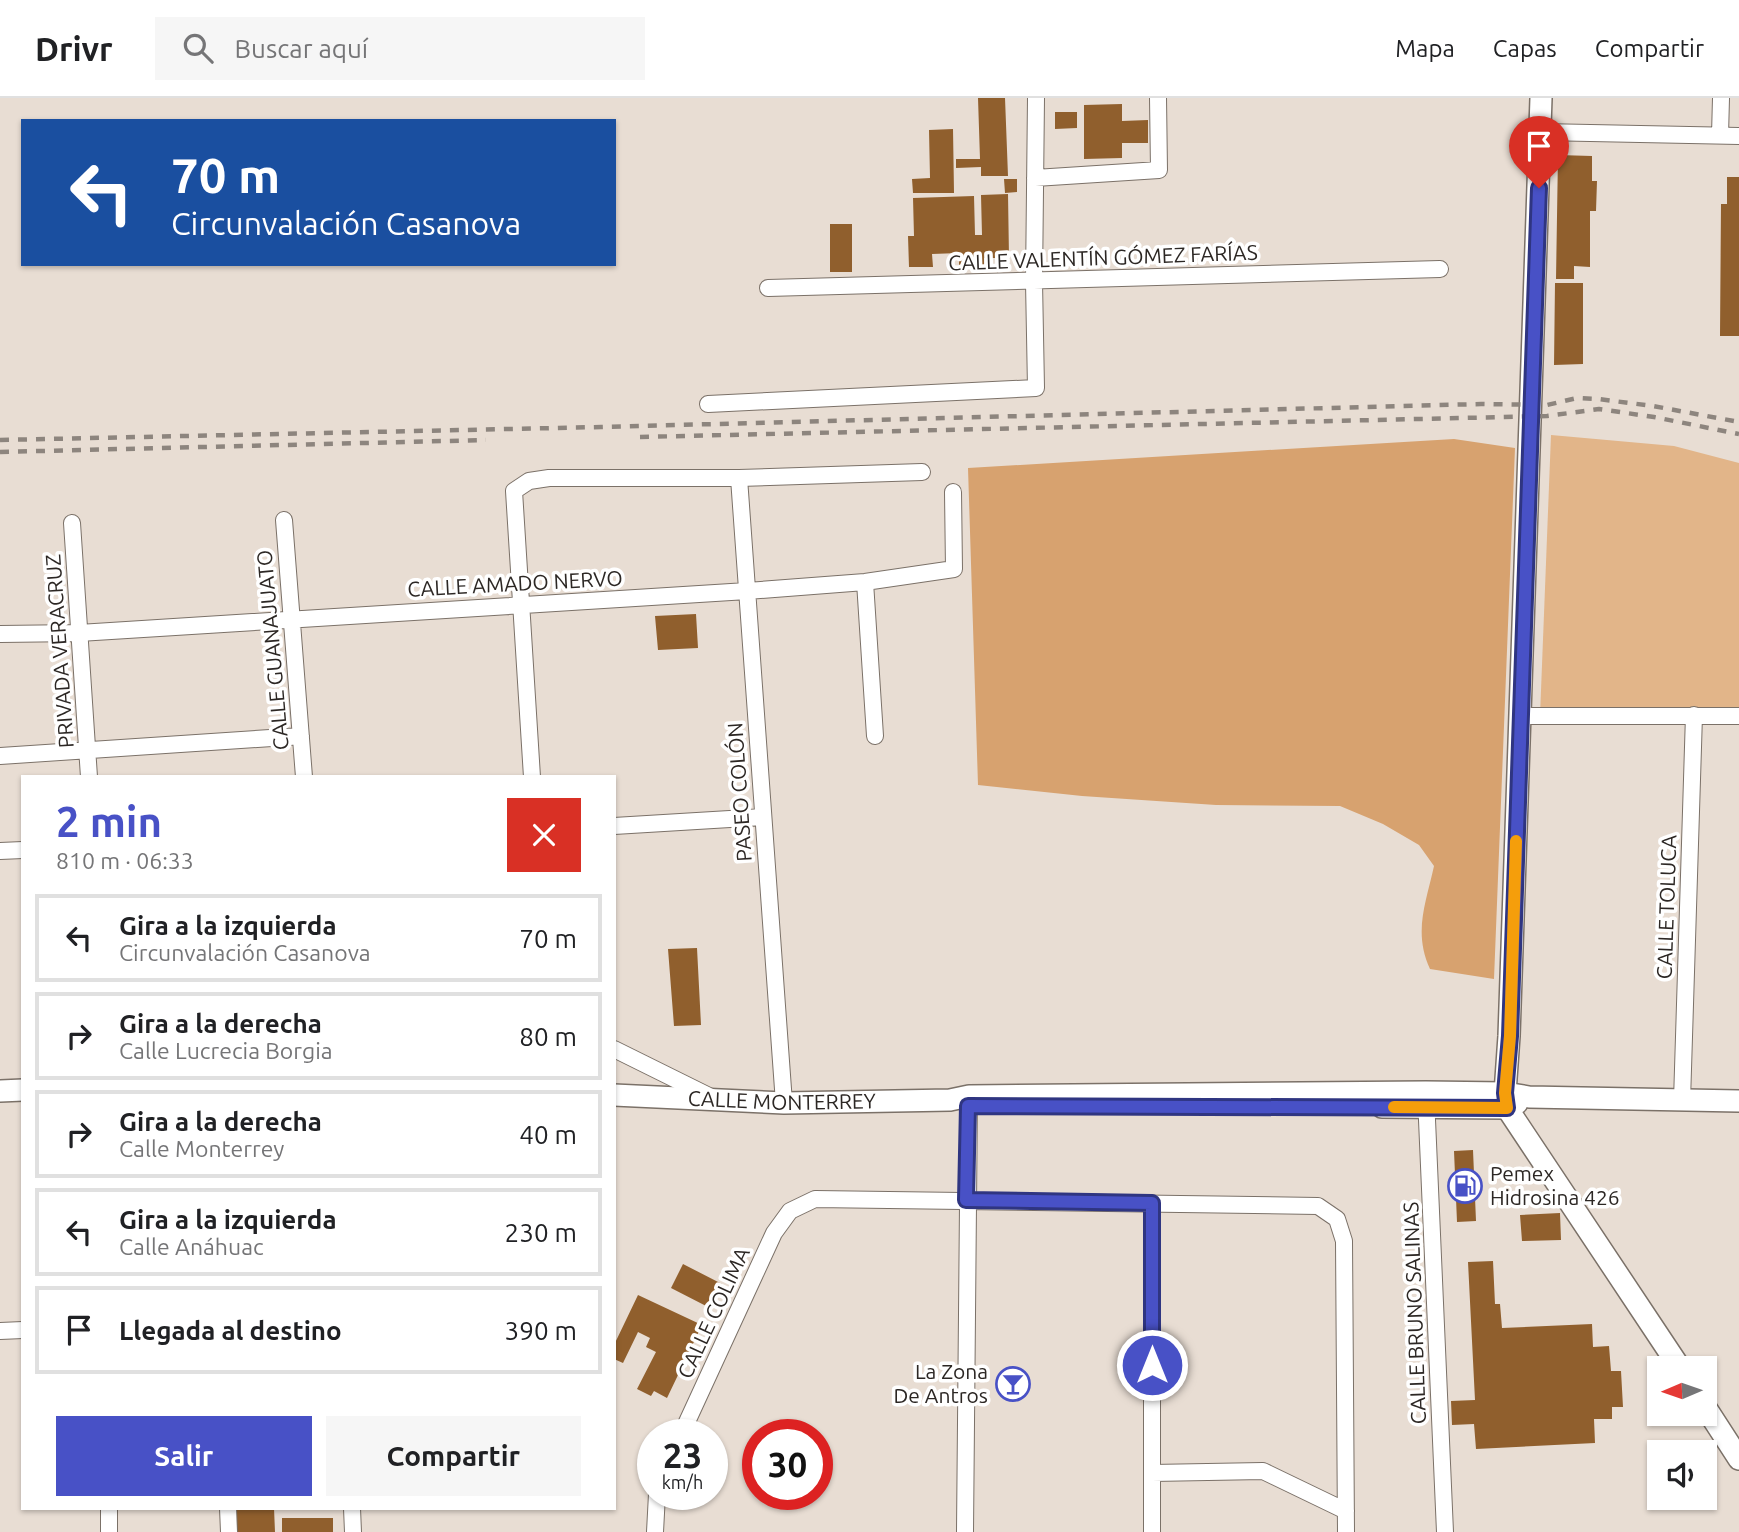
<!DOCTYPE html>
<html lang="es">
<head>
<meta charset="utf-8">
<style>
  body { margin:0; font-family:Ubuntu,sans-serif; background:#f6f6f6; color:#202124; height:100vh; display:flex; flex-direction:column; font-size:26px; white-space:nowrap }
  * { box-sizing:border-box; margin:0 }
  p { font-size:23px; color:#757577 }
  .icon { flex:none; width:38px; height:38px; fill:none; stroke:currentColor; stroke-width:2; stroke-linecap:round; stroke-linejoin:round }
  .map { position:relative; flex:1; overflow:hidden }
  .panel { position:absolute; left:21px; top:677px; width:595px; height:735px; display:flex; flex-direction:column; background:#fff; border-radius:0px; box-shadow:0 2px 5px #0004 }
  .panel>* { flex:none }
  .banner { position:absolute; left:21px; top:21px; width:595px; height:147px; border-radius:0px; box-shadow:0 2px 5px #0004; background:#1a4fa0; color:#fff; overflow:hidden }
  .needle { width:46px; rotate:268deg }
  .tools { position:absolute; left:1647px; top:1258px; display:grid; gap:14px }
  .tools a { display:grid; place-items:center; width:70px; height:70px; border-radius:0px; background:#fff; box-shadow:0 2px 5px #0004; font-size:35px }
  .speed { position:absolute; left:637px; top:1321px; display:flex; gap:14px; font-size:35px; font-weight:700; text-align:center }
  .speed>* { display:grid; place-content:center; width:91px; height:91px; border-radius:50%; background:#fff; box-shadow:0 2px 5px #0004; line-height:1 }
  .speed small { font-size:18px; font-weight:400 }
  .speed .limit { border:10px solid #d22; background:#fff; color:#111 }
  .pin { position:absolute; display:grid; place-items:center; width:60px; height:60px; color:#fff; margin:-72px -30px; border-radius:50% 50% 50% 0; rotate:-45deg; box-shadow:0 0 7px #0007 }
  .pin .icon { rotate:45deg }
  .me { position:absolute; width:77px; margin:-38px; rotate:0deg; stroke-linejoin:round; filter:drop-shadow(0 0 5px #0008) }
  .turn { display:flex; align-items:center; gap:24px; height:147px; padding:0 35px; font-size:32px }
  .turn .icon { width:91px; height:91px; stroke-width:2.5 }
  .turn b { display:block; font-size:49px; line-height:60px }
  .round { display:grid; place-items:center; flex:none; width:74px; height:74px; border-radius:0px; background:#f6f6f6 }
  .head { display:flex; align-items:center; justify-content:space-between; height:119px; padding:0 35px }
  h1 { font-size:42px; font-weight:700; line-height:52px; color:#4851c6 }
  .cta { display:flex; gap:14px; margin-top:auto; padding:14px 35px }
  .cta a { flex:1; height:80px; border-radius:0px; background:#4851c6; color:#fff; font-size:28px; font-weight:700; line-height:80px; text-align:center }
  .cta a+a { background:#f6f6f6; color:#202124 }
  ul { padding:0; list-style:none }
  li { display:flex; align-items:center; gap:21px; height:88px; margin:0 14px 10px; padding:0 21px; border:4px solid #e0e0e0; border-radius:0px }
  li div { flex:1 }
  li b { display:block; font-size:26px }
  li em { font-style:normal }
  header { display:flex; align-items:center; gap:42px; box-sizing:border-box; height:98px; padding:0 35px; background:#fff; border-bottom:2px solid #e0e0e0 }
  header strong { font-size:33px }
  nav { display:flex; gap:38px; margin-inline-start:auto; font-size:24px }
  .search { width:490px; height:63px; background:#f6f6f6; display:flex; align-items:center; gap:18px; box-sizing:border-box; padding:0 24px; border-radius:0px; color:#757577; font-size:26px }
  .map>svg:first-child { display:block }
  .green { fill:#e2b589 }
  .forest { fill:#d7a26f }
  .building { fill:#905f2d }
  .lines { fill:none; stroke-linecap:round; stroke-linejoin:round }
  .minor-casing { stroke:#7b7168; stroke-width:18 }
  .tertiary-casing { stroke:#7b7168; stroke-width:24 }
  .minor { stroke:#fff; stroke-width:16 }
  .tertiary { stroke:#fff; stroke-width:21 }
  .rail { stroke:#8d857e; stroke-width:4.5; stroke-dasharray:9 9; stroke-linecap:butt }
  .route-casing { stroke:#2f3581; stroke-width:18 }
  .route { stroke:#4851c6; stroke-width:12 }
  .slow { stroke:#f59e0b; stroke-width:12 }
  .labels { text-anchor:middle; stroke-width:7; stroke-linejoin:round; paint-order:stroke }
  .street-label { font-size:21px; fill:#2c2724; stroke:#fff }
  .poi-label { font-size:21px; fill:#2c2724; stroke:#fff; text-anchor:start }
</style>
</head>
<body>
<header>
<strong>Drivr</strong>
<div class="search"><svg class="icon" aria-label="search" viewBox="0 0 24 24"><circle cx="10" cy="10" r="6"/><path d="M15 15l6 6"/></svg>Buscar aquí</div>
<nav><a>Mapa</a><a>Capas</a><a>Compartir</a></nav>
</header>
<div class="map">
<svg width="1739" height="1434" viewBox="0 0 1739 1434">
  <rect width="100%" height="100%" fill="#e8ddd3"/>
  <path class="green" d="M 1551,337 L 1674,348 L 1739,365 L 1739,614 L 1540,618 Z"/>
  <path class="forest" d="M 1454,341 L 1515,350 L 1494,881 L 1430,871 C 1413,834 1426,805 1434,768 L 1419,747 L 1383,726 L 1340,708 L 1216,707 L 1082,698 L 978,687 L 968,370 Z"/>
  <path class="building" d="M 978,0 L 1005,0 L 1008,78 L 981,78 L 981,69 L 956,70 L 956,61 L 980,61 Z
    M 1122,6 L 1122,23 L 1148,22 L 1148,45 L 1122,45 L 1122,60 L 1084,61 L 1084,7 Z
    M 1055,14 L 1077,14 L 1077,30 L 1055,31 Z
    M 953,31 L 954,95 L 913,95 L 912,81 L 930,80 L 929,32 Z
    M 1558,57 L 1592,58 L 1592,83 L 1597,83 L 1596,113 L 1590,113 L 1590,169 L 1574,168 L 1574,181 L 1556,181 Z
    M 1727,79 L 1739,79 L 1739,238 L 1720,238 L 1721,106 L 1727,106 Z
    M 1004,81 L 1017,81 L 1017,94 L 1005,95 Z
    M 1008,96 L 1009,160 L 984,160 L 984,167 L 959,167 L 959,155 L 932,156 L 933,169 L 909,169 L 908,138 L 914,138 L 913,100 L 974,98 L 975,137 L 982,137 L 981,97 Z
    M 830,126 L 852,126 L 852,174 L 830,174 Z
    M 1555,185 L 1583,185 L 1583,266 L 1554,267 Z
    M 696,516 L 698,550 L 658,552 L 655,518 Z
    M 697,850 L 701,927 L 674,928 L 668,851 Z
    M 1473,1052 L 1476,1123 L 1457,1124 L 1454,1053 Z
    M 1560,1115 L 1561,1142 L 1522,1143 L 1520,1117 Z
    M 1493,1163 L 1495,1206 L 1500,1206 L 1502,1230 L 1592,1226 L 1593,1249 L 1609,1248 L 1611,1273 L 1621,1273 L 1623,1309 L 1612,1309 L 1612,1321 L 1594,1321 L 1595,1345 L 1476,1351 L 1474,1326 L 1452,1327 L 1451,1303 L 1475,1302 L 1468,1164 Z
    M 683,1166 L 722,1186 L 710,1210 L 671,1190 Z
    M 638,1197 L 702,1227 L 667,1300 L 654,1293 L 651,1298 L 637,1291 L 656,1254 L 646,1249 L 650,1240 L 638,1234 L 623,1265 L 614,1261 L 614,1247 Z
    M 261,1410 L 274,1410 L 275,1434 L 236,1434 L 235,1412 Z
    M 282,1420 L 333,1420 L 333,1434 L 282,1434 Z"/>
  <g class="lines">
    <g class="minor-casing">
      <path id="minor" d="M 1541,34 L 1739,38
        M 1720,37 L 1721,0
        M 1035,80 L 1159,72 L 1158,0
        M 768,190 L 1440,171
        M 708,306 L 1036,290 L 1034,184 L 1036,0
        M 739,380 L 784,1005
        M 284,422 L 304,679
        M 72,425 L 89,679
        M 865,484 L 875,638
        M 0,536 L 79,535 L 747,493 L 865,484 L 954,471 L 953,394
        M 1520,618 L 1739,618
        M 0,658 L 301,638
        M 532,679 L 514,393 L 529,383 L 549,380 L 739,380 L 922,374
        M 614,728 L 763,719
        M 0,753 L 23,752
        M 614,951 L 711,999
        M 1426,999 L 1445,1434
        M 1682,1003 L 1694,617
        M 1152,1105 L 1152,1434
        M 0,1233 L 23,1232
        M 681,1337 L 774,1135 L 790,1113 L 815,1101 L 1318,1108 L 1337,1121 L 1344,1143 L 1346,1434
        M 1152,1375 L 1263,1373 L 1346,1413
        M 109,1410 L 109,1434
        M 228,1410 L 229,1434
        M 352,1410 L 353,1434
        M 655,1434 L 657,1396
        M 965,1434 L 969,998"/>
    </g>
    <g class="tertiary-casing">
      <g id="tertiary">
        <path d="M 1541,0 L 1509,938 L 1505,995 L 1507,1010 L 1680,1270"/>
        <path d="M 0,993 L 23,992"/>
        <path id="s1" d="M 614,997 L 784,1005 L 950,1002 L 969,998 L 1426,994 L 1505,995 L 1529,999 L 1739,1003"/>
        <path d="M 1382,1009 L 1507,1010 L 1517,1005"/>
        <path d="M 1704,1307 L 1739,1361"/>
      </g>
    </g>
    <use href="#minor" class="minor"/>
    <use href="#tertiary" class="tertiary"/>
    <path class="rail" d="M 640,339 L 1547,318 L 1599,311 L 1654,319 L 1739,336
      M 0,342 L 601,329 L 1481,306 L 1547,307 L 1577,300 L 1598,301 L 1653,308 L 1739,324
      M 0,354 L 486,342"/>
  </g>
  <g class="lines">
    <g class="route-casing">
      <path id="route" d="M 1152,1267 L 1152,1105 L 966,1102 L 968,1008 L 1507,1010 L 1505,995 L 1510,938 L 1539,90"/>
    </g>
    <use href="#route" class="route"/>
    <path class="slow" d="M 1394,1009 L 1507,1010 L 1505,995 L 1510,938 L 1516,743"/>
  </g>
  <defs>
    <g id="fuel-ring" transform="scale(1.75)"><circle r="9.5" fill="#fff" stroke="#4851c6" stroke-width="1.5"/><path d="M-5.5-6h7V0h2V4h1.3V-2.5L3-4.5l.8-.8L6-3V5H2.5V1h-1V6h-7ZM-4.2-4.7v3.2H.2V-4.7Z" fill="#4851c6"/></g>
    <g id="bar-ring" transform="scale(1.75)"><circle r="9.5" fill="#fff" stroke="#4851c6" stroke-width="1.5"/><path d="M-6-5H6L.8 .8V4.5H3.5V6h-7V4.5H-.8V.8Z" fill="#4851c6"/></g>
  </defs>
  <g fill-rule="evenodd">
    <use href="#fuel-ring" x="1465" y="1088"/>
    <use href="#bar-ring" x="1013" y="1286"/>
  </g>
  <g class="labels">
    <g class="street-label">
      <text transform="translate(1103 160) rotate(-2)" y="7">CALLE VALENTÍN GÓMEZ FARÍAS</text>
      <text transform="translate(515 486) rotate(-3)" y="7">CALLE AMADO NERVO</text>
      <text transform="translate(273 552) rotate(-95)" y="7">CALLE GUANAJUATO</text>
      <text transform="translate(60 553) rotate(-94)" y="7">PRIVADA VERACRUZ</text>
      <text transform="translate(740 694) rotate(-94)" y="7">PASEO COLÓN</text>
      <text transform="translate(1667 809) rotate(-88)" y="7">CALLE TOLUCA</text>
      <text dy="7" stroke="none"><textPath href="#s1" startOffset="168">CALLE MONTERREY</textPath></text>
      <text transform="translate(714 1215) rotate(-65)" y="7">CALLE COLIMA</text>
      <text transform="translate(1415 1215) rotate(-92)" y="7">CALLE BRUNO SALINAS</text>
    </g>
    <g class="poi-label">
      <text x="1490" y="1083">Pemex<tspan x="1490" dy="24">Hidrosina 426</tspan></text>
      <text x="988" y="1281" text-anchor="end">La Zona<tspan x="988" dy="24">De Antros</tspan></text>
    </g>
  </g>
</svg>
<div class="tools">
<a><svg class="needle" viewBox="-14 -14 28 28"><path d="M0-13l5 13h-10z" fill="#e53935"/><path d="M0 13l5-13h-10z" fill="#757577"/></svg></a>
<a><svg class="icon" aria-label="sound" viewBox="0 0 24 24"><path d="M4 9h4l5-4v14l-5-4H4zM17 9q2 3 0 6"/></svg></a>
</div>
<div class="speed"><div>23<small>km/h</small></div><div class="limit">30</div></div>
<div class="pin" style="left:1539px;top:90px;background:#d93025"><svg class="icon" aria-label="arrive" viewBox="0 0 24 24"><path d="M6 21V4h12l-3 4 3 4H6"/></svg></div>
<svg class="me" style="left:1152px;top:1267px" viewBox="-20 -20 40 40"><circle r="17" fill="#4851c6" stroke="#fff" stroke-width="3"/><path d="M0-11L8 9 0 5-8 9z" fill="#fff"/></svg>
<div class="banner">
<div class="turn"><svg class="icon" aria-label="left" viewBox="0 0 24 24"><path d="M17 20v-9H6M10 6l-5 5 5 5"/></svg><div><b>70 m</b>Circunvalación Casanova</div></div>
</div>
<section class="panel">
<div class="head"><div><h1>2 min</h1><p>810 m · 06:33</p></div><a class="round" style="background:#d93025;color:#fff"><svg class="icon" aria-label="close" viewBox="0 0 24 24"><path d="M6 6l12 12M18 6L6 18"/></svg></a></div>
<ul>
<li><svg class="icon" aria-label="left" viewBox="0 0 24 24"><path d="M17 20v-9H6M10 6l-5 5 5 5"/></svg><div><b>Gira a la izquierda</b><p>Circunvalación Casanova</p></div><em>70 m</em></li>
<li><svg class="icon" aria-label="right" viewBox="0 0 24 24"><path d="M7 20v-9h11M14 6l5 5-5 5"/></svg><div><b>Gira a la derecha</b><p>Calle Lucrecia Borgia</p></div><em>80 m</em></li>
<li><svg class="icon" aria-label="right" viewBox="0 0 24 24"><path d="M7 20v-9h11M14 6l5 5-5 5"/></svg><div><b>Gira a la derecha</b><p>Calle Monterrey</p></div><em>40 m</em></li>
<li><svg class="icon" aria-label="left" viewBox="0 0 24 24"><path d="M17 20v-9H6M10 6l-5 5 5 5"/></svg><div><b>Gira a la izquierda</b><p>Calle Anáhuac</p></div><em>230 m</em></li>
<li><svg class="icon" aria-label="arrive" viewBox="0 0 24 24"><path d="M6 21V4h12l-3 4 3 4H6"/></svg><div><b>Llegada al destino</b></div><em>390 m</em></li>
</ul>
<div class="cta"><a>Salir</a><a>Compartir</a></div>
</section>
</div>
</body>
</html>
